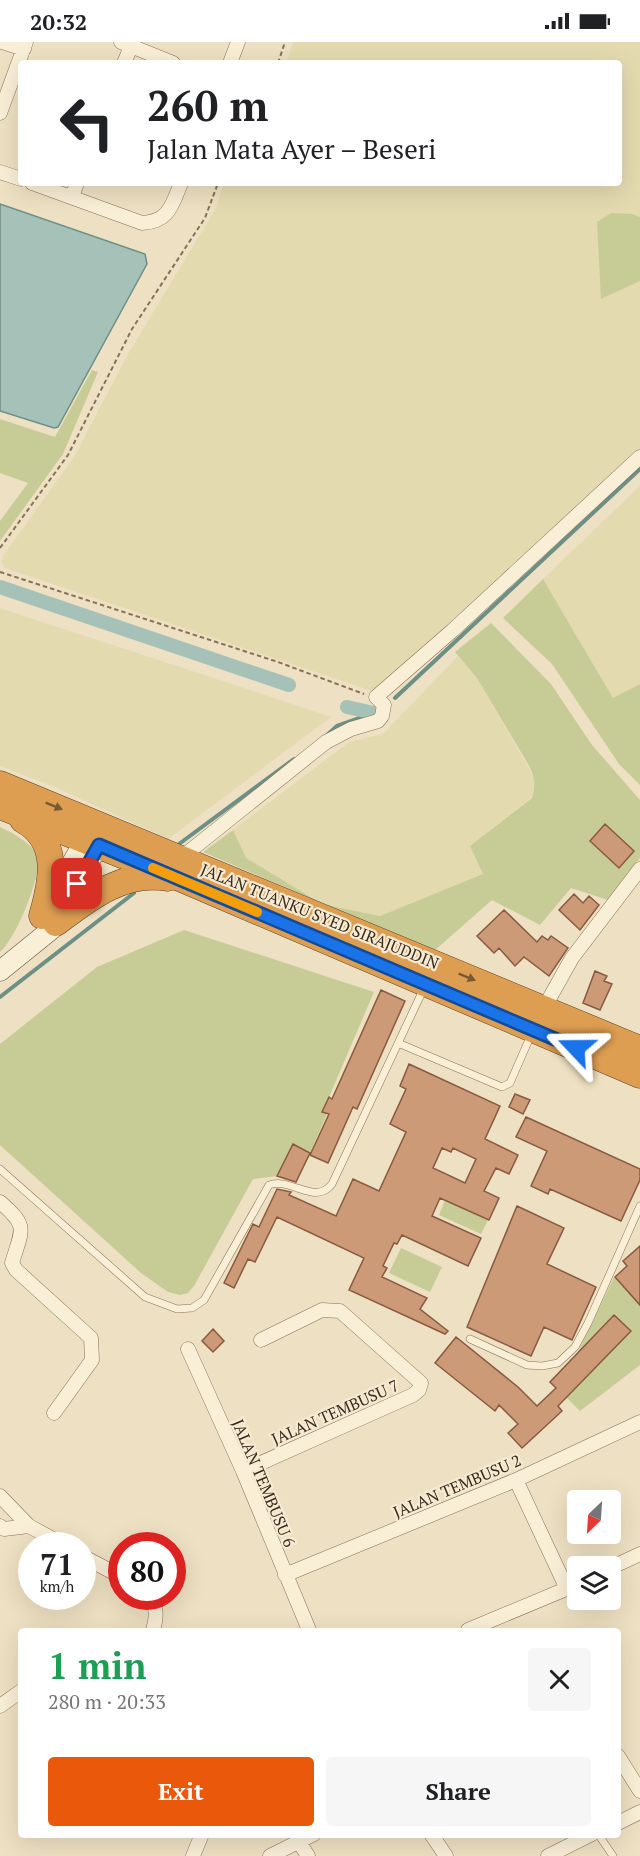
<!DOCTYPE html>
<html lang="en">
<head>
<meta charset="utf-8">
<style>
  body { margin:0; font-family:"PT Serif",serif; background:#f6f6f6; color:#202124; height:100vh; display:flex; flex-direction:column; font-size:22px; white-space:nowrap }
  * { box-sizing:border-box; margin:0 }
  p { font-size:20px; color:#757577 }
  .icon { flex:none; width:33px; height:33px; fill:none; stroke:currentColor; stroke-width:2; stroke-linecap:round; stroke-linejoin:round }
  .map { position:relative; flex:1; overflow:hidden }
  .panel { position:absolute; left:18px; top:1586px; width:603px; height:210px; display:flex; flex-direction:column; background:#fff; border-radius:6px; box-shadow:0 6px 24px #0002 }
  .panel>* { flex:none }
  .top-card { position:absolute; left:18px; top:18px; width:604px; height:126px; border-radius:6px; box-shadow:0 6px 24px #0002; background:#fff; color:#202124; overflow:hidden }
  .needle { width:39px; rotate:205deg }
  .fabs { position:absolute; left:567px; top:1448px; display:grid; gap:12px }
  .fabs a { display:grid; place-items:center; width:54px; height:54px; border-radius:6px; background:#fff; box-shadow:0 6px 24px #0002; font-size:30px }
  .speed { position:absolute; left:18px; top:1490px; display:flex; gap:12px; font-size:30px; font-weight:700; text-align:center }
  .speed>* { display:grid; place-content:center; width:78px; height:78px; border-radius:50%; background:#fff; box-shadow:0 6px 24px #0002; line-height:1 }
  .speed small { font-size:15px; font-weight:400 }
  .speed .limit { border:9px solid #d22; background:#fff; color:#111 }
  .pin { position:absolute; display:grid; place-items:center; width:51px; height:51px; color:#fff; margin:-26px; border-radius:12px; box-shadow:0 3px 9px #0006 }
  .me { position:absolute; width:66px; margin:-33px; rotate:293deg; stroke-linejoin:round; filter:drop-shadow(0 0 4px #0008) }
  .turn { display:flex; align-items:center; gap:21px; height:126px; padding:0 30px; font-size:27px }
  .turn .icon { width:78px; height:78px; stroke-width:2.5 }
  .turn b { display:block; font-size:42px; line-height:51px }
  .round { display:grid; place-items:center; flex:none; width:63px; height:63px; border-radius:6px; background:#f6f6f6 }
  .overview { display:flex; align-items:center; justify-content:space-between; height:102px; padding:0 30px }
  h1 { font-size:36px; font-weight:600; line-height:45px; color:#1e9e55 }
  .action { display:flex; gap:12px; margin-top:auto; padding:12px 30px }
  .action a { flex:1; height:69px; border-radius:6px; background:#ea580c; color:#fff; font-size:24px; font-weight:600; line-height:69px; text-align:center }
  .action a+a { background:#f6f6f6; color:#202124 }
  .status { display:flex; justify-content:space-between; align-items:center; height:42px; padding:0 30px; background:#fff; direction:ltr }
  .status svg { height:16px; fill:currentColor }
  .map>svg:first-child { display:block }
  .farmland { fill:#e4dab0 }
  .green { fill:#c7cc96 }
  .water { fill:#a5c1b8; stroke:#6c8f86; stroke-width:1.5 }
  .lines { fill:none; stroke-linecap:round; stroke-linejoin:round }
  .stream { stroke:#6c8f86; stroke-width:4 }
  .canal { stroke:#a5c1b8; stroke-width:14 }
  .building { fill:#cd9a78; stroke:#885a3f; stroke-width:1.5; fill-rule:evenodd }
  .lane-casing { stroke:#887159; stroke-width:8 }
  .street-casing { stroke:#887159; stroke-width:15 }
  .secondary-casing { stroke:#6a533d; stroke-width:21 }
  .highway-casing { stroke:#56402e; stroke-width:27 }
  .path { stroke:#887159; stroke-width:2; stroke-dasharray:4.5 3; stroke-linecap:butt }
  .lane { stroke:#f9eed6; stroke-width:7 }
  .street { stroke:#f9eed6; stroke-width:14 }
  .secondary { stroke:#f9eed6; stroke-width:20 }
  .highway { stroke:#de9e52; stroke-width:26 }
  .oneway { fill:#7a5833 }
  .route-casing { stroke:#114b97; stroke-width:15 }
  .route { stroke:#1a73e8; stroke-width:10 }
  .slow { stroke:#f59e0b; stroke-width:10 }
  .labels { text-anchor:middle; stroke-width:4.5; stroke-linejoin:round; paint-order:stroke }
  .street-label { font-size:16px; fill:#382a1e; stroke:#f6ebd2 }
</style>
</head>
<body>
<div class="status"><b>20:32</b><svg viewBox="0 0 49 12"><path d="M0 12V9h3v3zM5 12V6h3v6zM10 12V3h3v9zM15 12V0h3v12zM26 1h20v11H26zM47 4h2v5h-2z"/></svg></div>
<div class="map">
<svg width="640" height="1814" viewBox="0 0 640 1814">
  <rect width="100%" height="100%" fill="#eee0c2"/>
  <path class="farmland" d="M 293,0 L 640,0 L 640,175 L 632,172 L 601,257 L 640,239 L 640,407 L 510,530 L 376,648 L 369,648 L 5,526 L 2,520 L 3,514 L 74,415 L 128,312 L 216,166 L 224,141 L 620,141 L 620,21 L 286,21 Z
    M 640,444 L 640,642 L 613,656 L 543,537 Z
    M 0,566 L 256,650 L 331,675 L 168,797 L 55,745 L 0,724 Z
    M 458,614 L 477,636 L 535,737 L 532,755 L 470,804 L 483,832 L 380,874 L 322,862 L 245,816 L 233,788 L 349,700 L 383,692 Z"/>
  <path class="green" d="M 611,171 L 632,172 L 640,175 L 640,239 L 601,257 L 597,180 Z
    M 92,328 L 98,330 L 63,412 L 0,499 L 0,479 L 28,441 L 0,431 L 0,377 L 55,395 Z
    M 543,537 L 613,656 L 640,642 L 640,743 L 619,722 L 552,622 L 503,576 Z
    M 491,581 L 551,642 L 592,703 L 640,758 L 640,816 L 608,858 L 571,846 L 540,883 L 492,858 L 434,909 L 203,810 L 233,788 L 246,816 L 322,862 L 380,874 L 483,832 L 470,804 L 532,756 C 536,741 535,735 528,722 L 477,636 L 455,610 Z
    M 0,785 C 11,790 32,801 37,813 C 44,830 15,898 0,910 Z
    M 184,888 L 374,950 L 323,1069 L 327,1072 L 310,1111 L 293,1102 L 277,1134 L 253,1137 L 194,1244 L 188,1251 L 180,1253 L 168,1250 L 141,1231 L 0,1103 L 0,1002 L 97,925 Z
    M 445,1158 L 488,1178 L 481,1192 L 439,1173 Z
    M 401,1206 L 442,1225 L 430,1250 L 389,1231 Z
    M 614,1235 L 637,1260 L 640,1258 L 640,1323 L 580,1369 L 566,1355 L 614,1273 L 577,1312 Z"/>
  <path class="water" d="M 0,162 L 145,212 L 147,222 L 58,385 L 54,386 L 0,369 Z"/>
  <g class="lines">
    <path class="stream" d="M 395,656 L 640,427
      M 327,693 L 337,684 L 374,671
      M 179,802 L 294,717
      M 0,955 L 134,851"/>
    <path class="canal" d="M 0,545 L 289,643
      M 347,665 L 374,671"/>
  </g>
  <path class="building" d="M 605,782 L 634,809 L 619,826 L 590,799 Z
    M 574,852 L 583,861 L 589,854 L 599,863 L 580,888 L 559,868 Z
    M 504,868 L 537,900 L 542,894 L 548,898 L 551,894 L 568,906 L 549,934 L 524,915 L 515,924 L 499,906 L 494,911 L 477,894 Z
    M 595,929 L 607,934 L 604,939 L 612,942 L 600,968 L 583,961 Z
    M 381,948 L 405,959 L 357,1067 L 353,1065 L 328,1121 L 310,1113 L 329,1072 L 322,1070 L 329,1055 L 332,1057 Z
    M 409,1022 L 500,1064 L 485,1097 L 518,1113 L 509,1132 L 496,1126 L 484,1149 L 499,1156 L 489,1178 L 440,1156 L 432,1174 L 481,1196 L 468,1224 L 402,1193 L 397,1202 L 394,1201 L 383,1224 L 387,1226 L 382,1235 L 427,1256 L 420,1267 L 448,1289 L 445,1292 L 349,1248 L 364,1216 L 277,1175 L 255,1220 L 248,1217 L 234,1246 L 224,1241 L 253,1182 L 259,1185 L 277,1147 L 291,1150 L 289,1153 L 336,1174 L 353,1137 L 379,1149 L 406,1090 L 390,1082 L 406,1047 L 400,1044 ZM 442,1106 L 451,1110 L 453,1106 L 476,1117 L 465,1141 L 433,1126 Z
    M 515,1052 L 530,1058 L 523,1072 L 509,1065 Z
    M 526,1075 L 640,1127 L 640,1138 L 621,1179 L 550,1147 L 548,1152 L 531,1144 L 547,1109 L 516,1095 Z
    M 293,1102 L 310,1111 L 296,1140 L 277,1134 Z
    M 517,1164 L 564,1186 L 547,1222 L 596,1245 L 572,1298 L 544,1285 L 531,1314 L 467,1285 Z
    M 640,1204 L 640,1263 L 615,1235 L 627,1224 L 623,1219 Z
    M 614,1273 L 631,1289 L 558,1364 L 562,1369 L 522,1406 L 508,1391 L 518,1382 L 499,1363 L 495,1369 L 435,1321 L 456,1295 L 518,1345 L 537,1364 L 556,1346 L 550,1340 Z
    M 213,1287 L 224,1299 L 213,1310 L 202,1299 Z"/>
  <g class="lines">
    <g class="lane-casing">
      <path id="lane" d="M 398,1001 L 502,1045 L 510,1041 L 531,993
        M 0,1127 L 145,1255 L 177,1267 L 192,1266 L 204,1258 L 269,1143 C 291,1135 315,1164 332,1142 L 424,946
        M 470,1297 L 527,1323 L 542,1324 L 558,1321 L 575,1305 L 588,1281 L 640,1164
        M 598,1792 L 613,1814"/>
    </g>
    <g class="street-casing">
      <path id="street" d="M 2,0 L 24,7
        M 121,0 L 173,21
        M 124,21 L 133,0
        M 230,21 L 238,0
        M 0,71 L 26,0
        M 0,130 L 21,137
        M 32,141 L 142,181 C 169,180 172,163 181,141
        M 72,155 L 77,141
        M 181,816 L 326,700 L 351,687 L 378,679 L 382,674 L 384,663 L 376,655 L 453,588 L 640,415
        M 544,966 L 572,916 L 640,827
        M 0,1160 C 29,1185 22,1187 12,1221 L 16,1228 L 91,1296 L 92,1318 L 54,1371
        M 188,1307 L 243,1429 L 309,1588
        M 243,1429 L 413,1353 L 419,1348 L 421,1341 L 340,1269 L 322,1268 L 261,1298
        M 516,1438 L 567,1547
        M 0,1454 L 29,1484 L 64,1503
        M 0,1484 L 4,1487 L 29,1484
        M 82,1514 L 122,1535
        M 610,1526 L 640,1512
        M 285,1533 L 516,1438 L 640,1380
        M 150,1554 C 157,1566 157,1575 153,1588
        M 468,1588 L 578,1542
        M 0,1664 L 21,1649
        M 618,1714 L 640,1749
        M 618,1781 L 640,1770
        M 431,1792 L 446,1814
        M 299,1800 L 308,1814
        M 193,1814 L 202,1792
        M 270,1814 L 314,1792
        M 548,1814 L 592,1792"/>
    </g>
    <g class="secondary-casing">
      <path id="secondary" d="M 50,859 L 91,788
        M 0,929 L 52,887 L 104,793"/>
    </g>
    <g class="highway-casing">
      <path id="highway" d="M 0,742 L 640,1007
        M 0,764 L 184,838 L 640,1033
        M 23,778 C 61,799 52,839 42,874
        M 56,881 C 89,856 124,828 168,836"/>
    </g>
    <path class="path" d="M 278,21 L 285,0
      M 0,506 L 68,413 L 132,287 L 205,176 L 218,141
      M 0,530 L 278,620 L 364,652"/>
    <use href="#lane" class="lane"/>
    <use href="#street" class="street"/>
    <use href="#secondary" class="secondary"/>
    <use href="#highway" class="highway"/>
  </g>
  <defs><path id="oneway-solid" d="M-6-.8H1V-3.2L6.5 0L1 3.2V.8H-6Z" transform="scale(1.5)"/></defs>
  <g class="oneway">
    <use href="#oneway-solid" transform="translate(54 764) rotate(22)"/>
    <use href="#oneway-solid" transform="translate(467 935) rotate(22)"/>
  </g>
  <g class="lines">
    <g class="route-casing">
      <path id="route" d="M 77,842 L 99,803 L 576,1006"/>
    </g>
    <use href="#route" class="route"/>
    <path class="slow" d="M 153,826 L 257,870"/>
  </g>
  <g class="labels">
    <g class="street-label">
      <text transform="translate(320 874) rotate(22)" y="6">JALAN TUANKU SYED SIRAJUDDIN</text>
      <text transform="translate(335 1370) rotate(-24)" y="6">JALAN TEMBUSU 7</text>
      <text transform="translate(264 1441) rotate(67)" y="6">JALAN TEMBUSU 6</text>
      <text transform="translate(457 1444) rotate(-23)" y="6">JALAN TEMBUSU 2</text>
    </g>
  </g>
</svg>
<div class="fabs">
<a><svg class="needle" viewBox="-14 -14 28 28"><path d="M0-13l5 13h-10z" fill="#e53935"/><path d="M0 13l5-13h-10z" fill="#757577"/></svg></a>
<a><svg class="icon" aria-label="layers" viewBox="0 0 24 24"><path d="M12 4l9 5-9 5-9-5zM3 14l9 5 9-5"/></svg></a>
</div>
<div class="speed"><div>71<small>km/h</small></div><div class="limit">80</div></div>
<div class="pin" style="left:77px;top:842px;background:#d93025"><svg class="icon" aria-label="arrive" viewBox="0 0 24 24"><path d="M6 21V4h12l-3 4 3 4H6"/></svg></div>
<svg class="me" style="left:576px;top:1006px" viewBox="-20 -20 40 40"><path d="M0-17L14 15 0 8-14 15z" fill="#1a73e8" stroke="#fff" stroke-width="4"/></svg>
<div class="top-card">
<div class="turn"><svg class="icon" aria-label="left" viewBox="0 0 24 24"><path d="M17 20v-9H6M10 6l-5 5 5 5"/></svg><div><b>260 m</b>Jalan Mata Ayer – Beseri</div></div>
</div>
<section class="panel">
<div class="overview"><div><h1>1 min</h1><p>280 m · 20:33</p></div><a class="round"><svg class="icon" aria-label="close" viewBox="0 0 24 24"><path d="M6 6l12 12M18 6L6 18"/></svg></a></div>
<div class="action"><a>Exit</a><a>Share</a></div>
</section>
</div>
</body>
</html>
